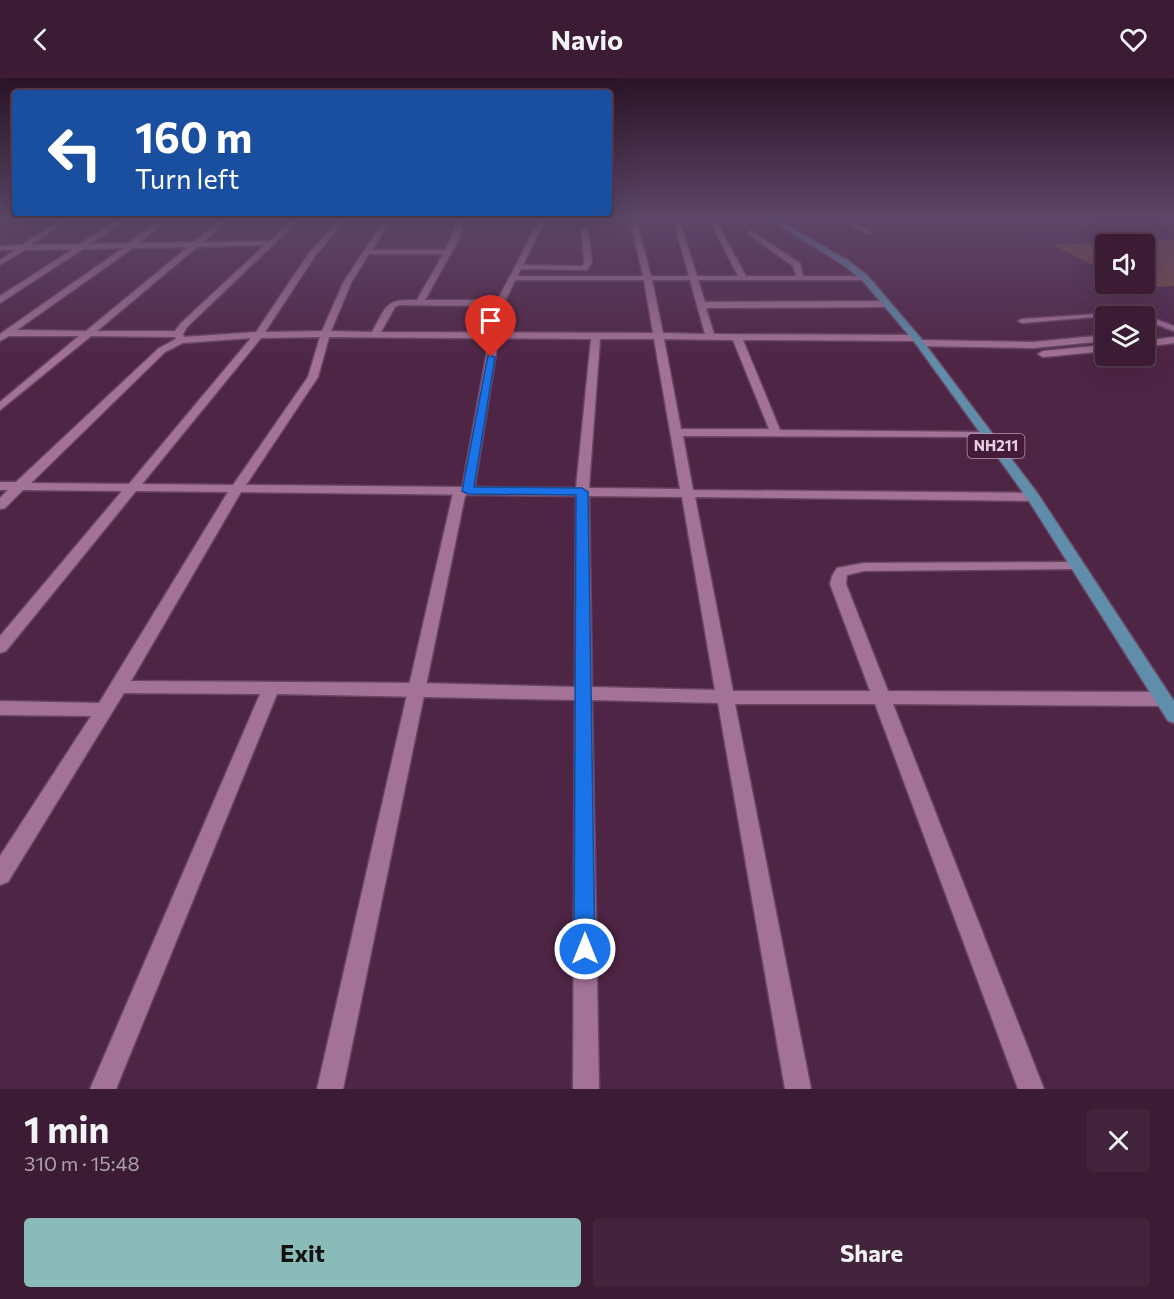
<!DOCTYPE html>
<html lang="en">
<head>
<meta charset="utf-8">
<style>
  body { margin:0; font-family:Commissioner,sans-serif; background:#42253c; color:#f1f3f6; height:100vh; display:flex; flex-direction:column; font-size:22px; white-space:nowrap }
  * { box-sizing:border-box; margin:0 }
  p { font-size:20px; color:#aca1ac }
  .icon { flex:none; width:33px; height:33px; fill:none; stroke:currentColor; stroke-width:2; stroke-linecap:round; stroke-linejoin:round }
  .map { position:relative; height:1011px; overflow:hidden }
  .panel { display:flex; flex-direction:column; background:#3b1c34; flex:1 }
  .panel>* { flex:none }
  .top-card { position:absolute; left:12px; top:12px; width:600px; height:126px; border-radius:6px; box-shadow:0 6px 24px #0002,0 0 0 2px #543a4f; background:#1a4fa0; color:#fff; overflow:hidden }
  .buttons { position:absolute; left:1095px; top:156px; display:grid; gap:12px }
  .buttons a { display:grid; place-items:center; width:60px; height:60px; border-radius:6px; background:#3b1c34; box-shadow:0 6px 24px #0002,0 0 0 2px #543a4f; font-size:30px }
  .pin { position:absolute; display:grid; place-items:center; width:51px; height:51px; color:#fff; margin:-62px -26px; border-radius:50% 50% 50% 0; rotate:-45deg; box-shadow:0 0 6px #0007 }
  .pin .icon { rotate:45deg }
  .me { position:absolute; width:66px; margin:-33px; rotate:0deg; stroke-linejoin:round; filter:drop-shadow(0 0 4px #0008) }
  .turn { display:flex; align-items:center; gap:21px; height:126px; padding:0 24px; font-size:27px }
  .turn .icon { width:78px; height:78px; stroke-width:2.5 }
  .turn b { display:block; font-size:42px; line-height:51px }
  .round { display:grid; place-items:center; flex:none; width:63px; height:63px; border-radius:6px; background:#42253c }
  .head { display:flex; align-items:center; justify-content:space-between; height:102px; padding:0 24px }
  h1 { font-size:36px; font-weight:700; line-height:45px }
  .action { display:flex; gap:12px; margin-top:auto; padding:12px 24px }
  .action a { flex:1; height:69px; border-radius:6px; background:#8bbbb9; color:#111; font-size:24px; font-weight:700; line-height:69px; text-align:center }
  .action a+a { background:#42253c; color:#f1f3f6 }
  header { display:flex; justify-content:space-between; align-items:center; height:78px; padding:0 24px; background:#3b1c34; font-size:27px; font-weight:700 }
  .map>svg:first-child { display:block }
  .green { fill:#7d4f42 }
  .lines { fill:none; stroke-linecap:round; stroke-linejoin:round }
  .service-casing { stroke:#694562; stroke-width:3 }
  .minor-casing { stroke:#694562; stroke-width:3 }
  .tertiary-casing { stroke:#694562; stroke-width:3 }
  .secondary-casing { stroke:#694562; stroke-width:3 }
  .primary-casing { stroke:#694562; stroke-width:3 }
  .service { fill:#a37297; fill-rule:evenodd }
  .minor { fill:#a37297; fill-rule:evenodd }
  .tertiary { fill:#a37297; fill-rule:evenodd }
  .secondary { fill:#a37297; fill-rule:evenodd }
  .primary { fill:#5f8daa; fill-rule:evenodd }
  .route { fill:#1a73e8; stroke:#114b97; stroke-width:1.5 }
  .labels { text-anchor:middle; stroke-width:6; stroke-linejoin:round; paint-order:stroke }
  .shield { fill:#441b3b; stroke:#b698ae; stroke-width:1.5 }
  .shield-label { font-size:15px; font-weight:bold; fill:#e7cde0 }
</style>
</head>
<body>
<header><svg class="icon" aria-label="back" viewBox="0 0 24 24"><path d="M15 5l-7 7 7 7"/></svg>Navio<svg class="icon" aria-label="heart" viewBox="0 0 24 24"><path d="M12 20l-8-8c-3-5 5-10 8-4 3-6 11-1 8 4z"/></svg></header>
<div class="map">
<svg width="1174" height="1011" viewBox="0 0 1174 1011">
  <rect width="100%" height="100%" fill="#4f2546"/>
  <path class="green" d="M 1174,161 L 1174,208 L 1139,210 L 1130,206 L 1144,206 L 1144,166 L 1106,166 L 1105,193 L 1053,167 Z"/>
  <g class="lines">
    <g class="service-casing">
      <path id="service" d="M 841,141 L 847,141 L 872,155 L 867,156 Z
        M 1128,234 L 1145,237 L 1174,248 L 1174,253 L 1144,242 L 1144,238 L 1106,238 L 1022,245 L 1018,243 L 1022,241 Z"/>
    </g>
    <g class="minor-casing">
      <path id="minor" d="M 62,141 L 69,141 L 31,167 L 80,166 L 119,141 L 126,141 L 90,166 L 129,165 L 161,141 L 168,141 L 139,165 L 194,164 L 223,141 L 229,141 L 203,164 L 270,163 L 294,141 L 300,141 L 187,249 L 183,256 L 184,259 L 256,254 L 309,175 L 340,141 L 346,141 L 315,178 L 265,254 L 322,253 L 343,205 L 385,141 L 391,141 L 372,172 L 445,172 L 451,161 L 457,141 L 463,141 L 459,161 L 425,222 L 500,222 L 504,225 L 500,228 L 399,227 L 395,229 L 381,254 L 653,255 L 644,202 L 512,202 L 508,200 L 512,198 L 643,198 L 630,141 L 636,141 L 651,198 L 689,198 L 673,141 L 679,141 L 697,198 L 738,198 L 709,141 L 715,141 L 746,198 L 796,198 L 793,188 L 747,155 L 749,152 L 800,185 L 803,198 L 868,198 L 868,202 L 698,202 L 705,224 L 886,223 L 890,226 L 886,229 L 706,230 L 714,256 L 916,257 L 921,260 L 916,263 L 743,262 L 780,352 L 987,354 L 993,357 L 991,359 L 683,358 L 693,412 L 1033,415 L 1040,419 L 1033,423 L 695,419 L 733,613 L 870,613 L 830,506 L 832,498 L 837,490 L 864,485 L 1082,484 L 1084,487 L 1082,490 L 1077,491 L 864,493 L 847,497 L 846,506 L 888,613 L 1162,614 L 1168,616 L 1171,621 L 1168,626 L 1162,628 L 893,626 L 1044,1011 L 1018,1011 L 875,626 L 735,626 L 811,1011 L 785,1011 L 718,625 L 592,622 L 599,1011 L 573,1011 L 575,622 L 277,616 L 116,1011 L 90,1011 L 260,616 L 124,615 L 8,804 L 0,807 L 0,778 L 91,638 L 0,637 L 0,623 L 99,625 L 228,414 L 136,413 L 6,573 L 0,575 L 0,558 L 122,413 L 23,412 L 5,430 L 0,431 L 0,420 L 8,412 L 0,412 L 0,404 L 16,404 L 159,270 L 176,261 L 175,259 L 91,258 L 0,332 L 0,324 L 79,258 L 9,258 L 0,263 L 0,256 L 123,170 L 83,171 L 0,225 L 0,218 L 73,171 L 25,172 L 0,187 L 0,182 L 15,172 L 0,172 L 0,168 L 22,167 ZM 265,167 L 181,245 L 175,253 L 97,253 L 197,169 ZM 188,169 L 86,253 L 17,252 L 133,170 ZM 369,176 L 443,176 L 417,222 C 384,221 387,228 372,254 L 331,253 L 351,205 ZM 652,202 L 690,202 L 705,256 L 663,255 ZM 320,259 L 308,299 L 233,407 L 142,406 L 261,260 ZM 329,259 L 591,261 L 576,410 L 246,407 L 318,299 ZM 251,260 L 129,406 L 31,405 L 165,274 L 183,265 ZM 600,261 L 654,261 L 680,411 L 589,410 ZM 664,261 L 733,262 L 769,351 L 681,351 ZM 241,414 L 576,418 L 575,609 L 418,605 L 131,603 ZM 589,418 L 682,419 L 715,612 L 592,609 Z
        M 585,151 L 588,153 L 592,185 L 587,192 L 518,191 L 514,189 L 518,187 L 582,188 L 584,185 L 582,153 Z"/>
    </g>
    <g class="tertiary-casing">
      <path id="tertiary" d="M 1106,257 L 1106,263 L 1033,270 L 920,268 L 915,265 L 920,262 L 1033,264 Z
        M 1174,259 L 1174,265 L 1144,269 L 1144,263 Z
        M 1106,267 L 1106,273 L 1043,279 L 1038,276 L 1043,273 Z"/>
    </g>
    <g class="secondary-casing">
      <path id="secondary" d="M 540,141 L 546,141 L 504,225 L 474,413 L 465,418 L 343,1011 L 317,1011 L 453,415 L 462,410 L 496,225 Z"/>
    </g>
    <g class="primary-casing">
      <path id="primary" d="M 769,141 L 776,141 L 849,183 L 868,198 L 919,258 L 1038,416 L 1174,623 L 1174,645 L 1168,643 L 1027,420 L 913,262 L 862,202 L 843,187 Z"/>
    </g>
    <use href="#service" class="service"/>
    <use href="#minor" class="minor"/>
    <use href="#tertiary" class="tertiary"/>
    <use href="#secondary" class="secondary"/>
    <use href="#primary" class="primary"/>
  </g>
  <linearGradient id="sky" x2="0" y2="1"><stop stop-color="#2b1426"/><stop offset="0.5" stop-color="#5d4668"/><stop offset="1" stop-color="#5d4668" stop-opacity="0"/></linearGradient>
  <rect width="1174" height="282" fill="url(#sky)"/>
  <path class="route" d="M 488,277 L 495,279 L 474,409 L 582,410 L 588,414 L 595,871 L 592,879 L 585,882 L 577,879 L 574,871 L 576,417 L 468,416 L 462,413 Z"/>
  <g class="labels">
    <rect class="shield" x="967.5" y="356" width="57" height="24" rx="4.5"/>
    <g class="shield-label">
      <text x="996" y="373">NH211</text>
    </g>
  </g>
</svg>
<div class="buttons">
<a><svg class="icon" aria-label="sound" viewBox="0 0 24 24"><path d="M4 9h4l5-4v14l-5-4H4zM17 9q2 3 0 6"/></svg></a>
<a><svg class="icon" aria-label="layers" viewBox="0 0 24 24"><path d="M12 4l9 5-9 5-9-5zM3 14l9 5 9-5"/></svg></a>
</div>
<div class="pin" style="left:491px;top:279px;background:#d93025"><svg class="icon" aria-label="arrive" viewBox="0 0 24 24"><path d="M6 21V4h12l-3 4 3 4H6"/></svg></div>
<svg class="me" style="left:585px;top:871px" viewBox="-20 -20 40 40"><circle r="17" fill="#1a73e8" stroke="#fff" stroke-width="3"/><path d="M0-11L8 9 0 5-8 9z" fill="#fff"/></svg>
<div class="top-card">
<div class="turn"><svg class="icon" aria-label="left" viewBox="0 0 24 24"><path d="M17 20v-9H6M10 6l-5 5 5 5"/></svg><div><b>160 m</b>Turn left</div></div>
</div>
</div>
<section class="panel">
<div class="head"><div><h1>1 min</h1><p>310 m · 15:48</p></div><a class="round"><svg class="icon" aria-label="close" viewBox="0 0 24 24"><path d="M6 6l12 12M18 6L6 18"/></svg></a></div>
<div class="action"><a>Exit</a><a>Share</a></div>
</section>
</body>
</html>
